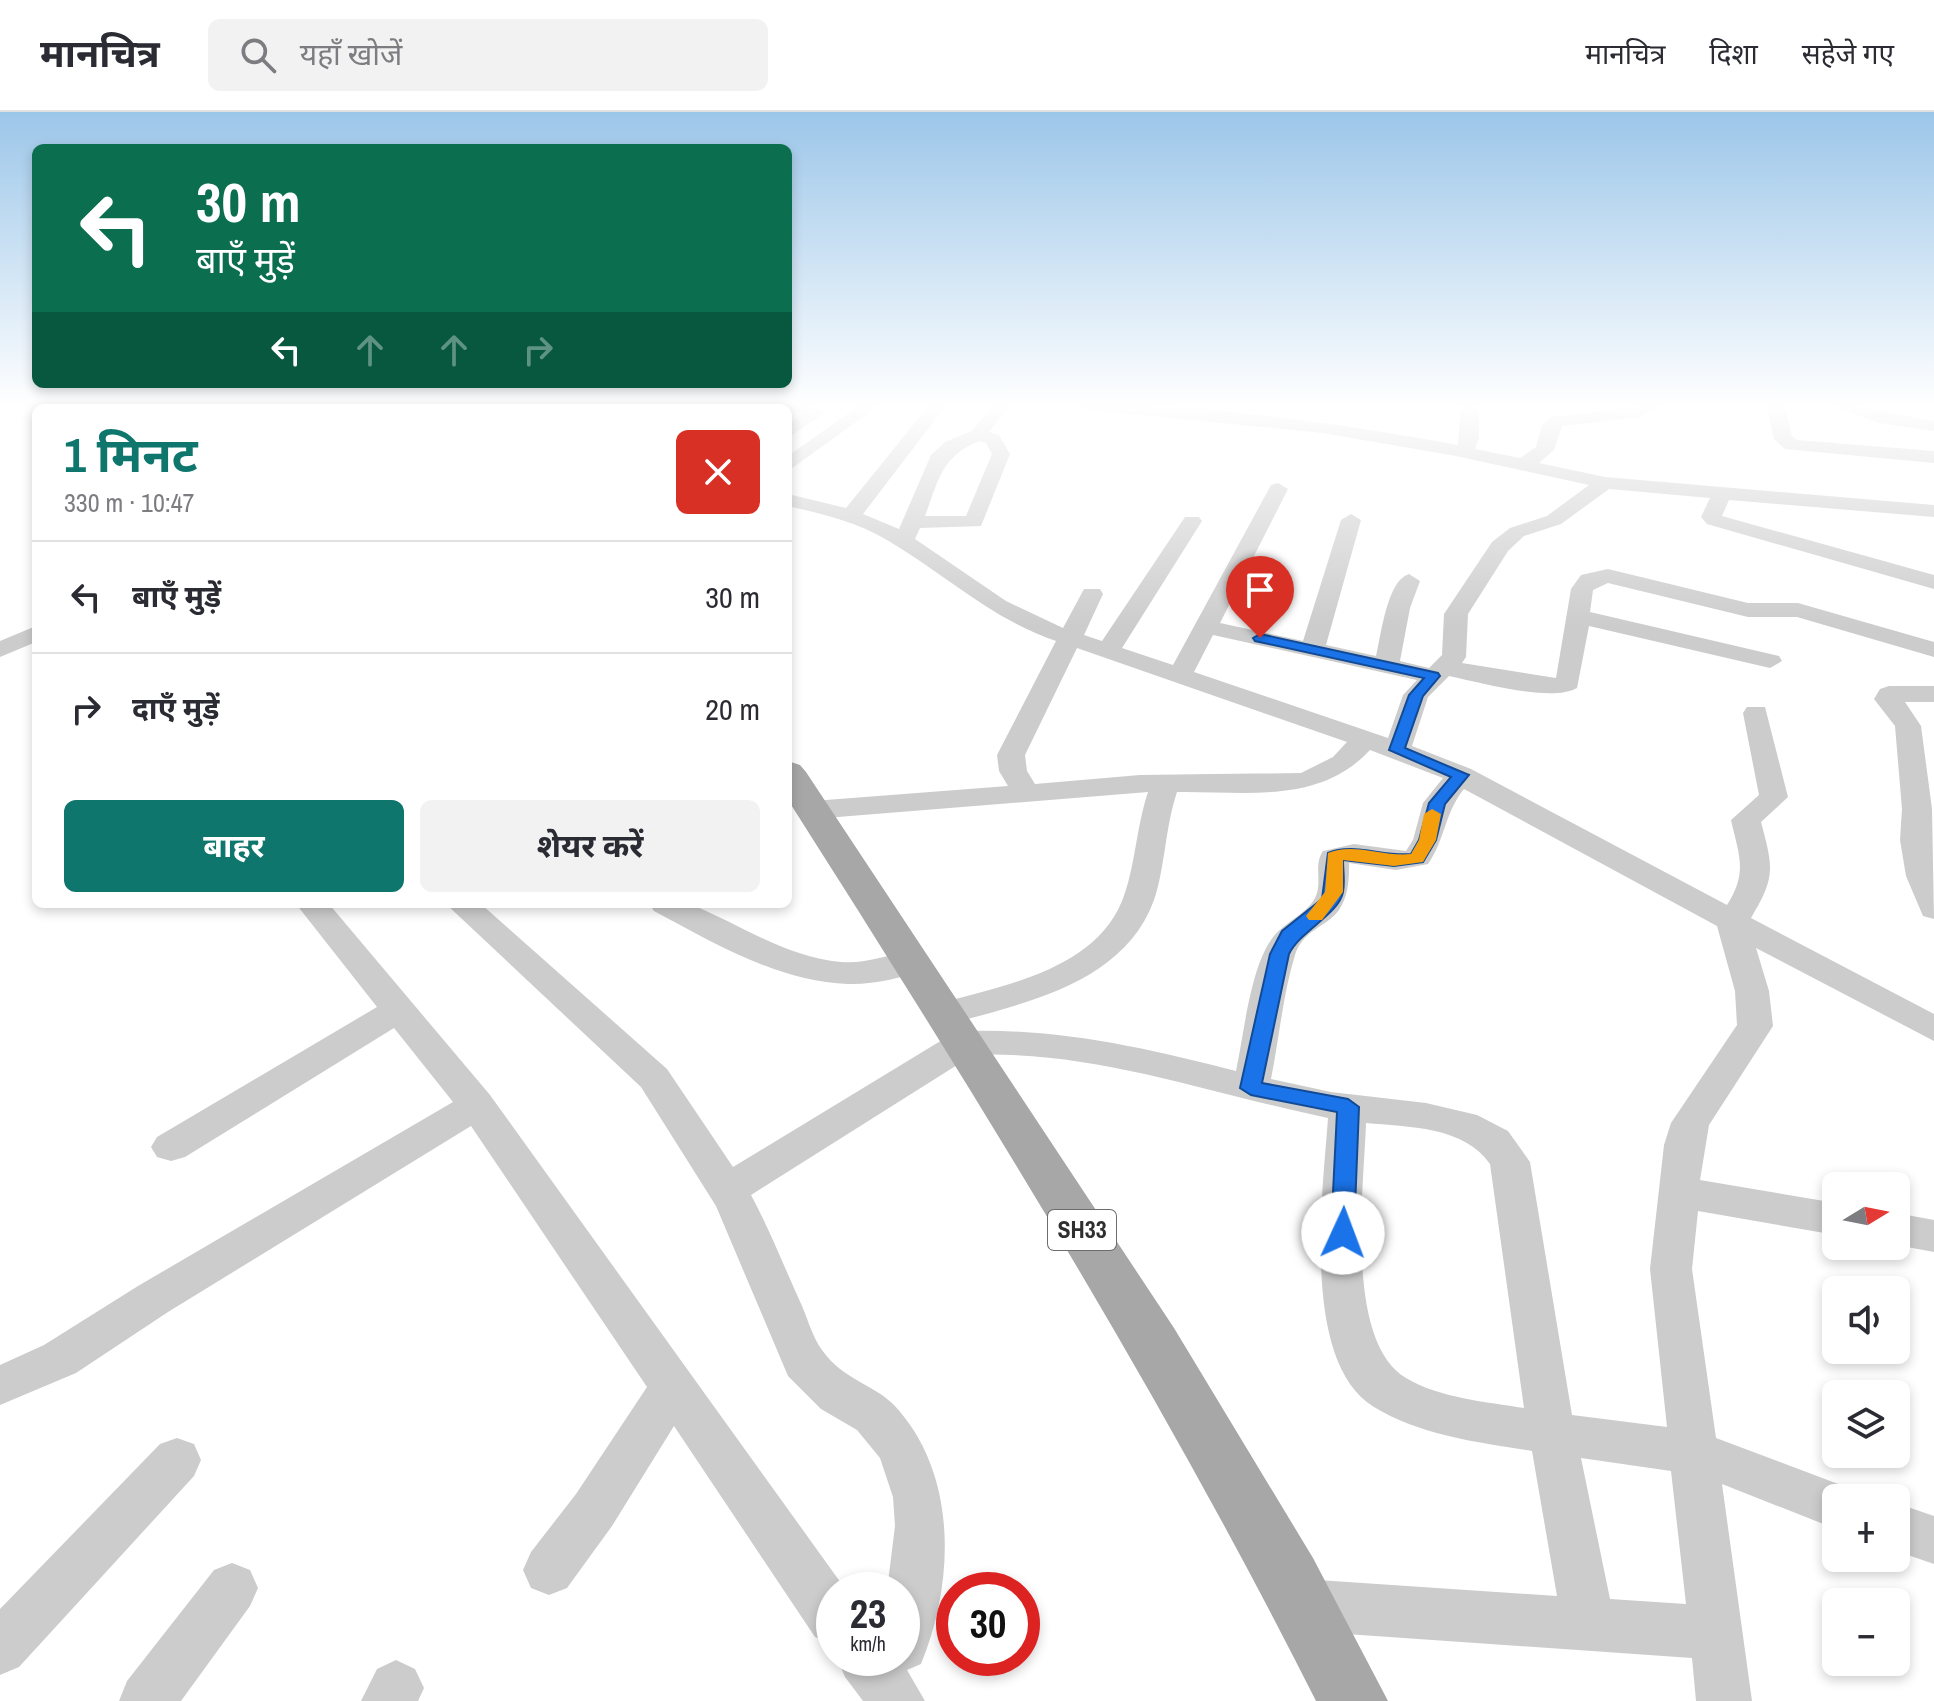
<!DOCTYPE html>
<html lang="hi">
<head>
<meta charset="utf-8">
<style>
  body { margin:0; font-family:"Archivo Narrow","Noto Sans Devanagari",sans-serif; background:#f2f2f3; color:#2b2b33; height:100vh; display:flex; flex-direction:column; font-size:30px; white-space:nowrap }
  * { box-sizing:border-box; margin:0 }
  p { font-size:26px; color:#7c7c81 }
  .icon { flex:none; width:44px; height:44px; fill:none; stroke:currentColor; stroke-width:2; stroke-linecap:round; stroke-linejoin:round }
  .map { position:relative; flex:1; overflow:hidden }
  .drawer { position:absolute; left:32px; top:292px; width:760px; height:504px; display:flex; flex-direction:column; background:#fff; border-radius:12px; box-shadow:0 4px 12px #0003 }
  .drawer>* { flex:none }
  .guide { position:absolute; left:32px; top:32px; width:760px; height:244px; border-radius:12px; box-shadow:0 4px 12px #0003; background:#0b6e4f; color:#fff; overflow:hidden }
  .needle { width:52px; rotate:80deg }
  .buttons { position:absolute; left:1822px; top:1060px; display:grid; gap:16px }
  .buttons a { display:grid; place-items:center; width:88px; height:88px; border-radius:12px; background:#fff; box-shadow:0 4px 12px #0003; font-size:40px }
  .speed { position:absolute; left:816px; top:1460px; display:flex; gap:16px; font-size:40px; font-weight:700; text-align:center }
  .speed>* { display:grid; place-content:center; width:104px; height:104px; border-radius:50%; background:#fff; box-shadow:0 4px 12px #0003; line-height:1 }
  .speed small { font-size:20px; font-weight:400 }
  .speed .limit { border:12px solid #d22; background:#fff; color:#111 }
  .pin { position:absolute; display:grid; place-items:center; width:68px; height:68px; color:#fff; margin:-82px -34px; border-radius:50% 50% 50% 0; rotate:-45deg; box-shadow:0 0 8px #0007 }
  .pin .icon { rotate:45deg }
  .me { position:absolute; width:88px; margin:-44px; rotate:2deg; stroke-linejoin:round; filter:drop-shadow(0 0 6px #0008) }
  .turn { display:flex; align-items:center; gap:28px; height:168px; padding:0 32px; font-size:36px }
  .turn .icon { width:104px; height:104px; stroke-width:2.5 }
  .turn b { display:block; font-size:56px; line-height:68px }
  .lanes { display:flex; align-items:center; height:76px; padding:0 32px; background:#0003; justify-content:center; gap:40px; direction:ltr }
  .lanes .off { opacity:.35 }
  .round { display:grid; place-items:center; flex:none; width:84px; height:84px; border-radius:12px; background:#f2f2f3 }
  .headline { display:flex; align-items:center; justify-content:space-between; height:136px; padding:0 32px }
  h1 { font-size:48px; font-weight:700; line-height:60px; color:#0f766e }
  .cta { display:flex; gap:16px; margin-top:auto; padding:16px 32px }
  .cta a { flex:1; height:92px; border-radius:12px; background:#0f766e; color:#fff; font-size:32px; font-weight:700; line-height:92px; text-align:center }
  .cta a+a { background:#f2f2f3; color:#2b2b33 }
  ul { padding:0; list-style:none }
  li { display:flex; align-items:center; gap:24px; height:112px; padding:0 32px; border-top:2px solid #e1e1e2 }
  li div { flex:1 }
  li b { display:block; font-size:30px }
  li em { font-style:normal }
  header { display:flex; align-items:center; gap:48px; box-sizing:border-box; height:112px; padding:0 40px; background:#fff; border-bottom:2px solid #e1e1e2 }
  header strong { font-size:38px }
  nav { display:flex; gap:44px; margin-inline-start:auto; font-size:28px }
  .search { width:560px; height:72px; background:#f2f2f3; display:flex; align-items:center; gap:20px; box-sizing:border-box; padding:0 28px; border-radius:12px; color:#7c7c81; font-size:30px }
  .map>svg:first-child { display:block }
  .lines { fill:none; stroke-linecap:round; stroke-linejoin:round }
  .minor { fill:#ccc; fill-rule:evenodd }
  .major { fill:#a7a7a7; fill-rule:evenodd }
  .route { fill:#1a73e8; stroke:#114b97; stroke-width:2 }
  .slow { fill:#f59e0b }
  .labels { text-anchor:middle; stroke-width:8; stroke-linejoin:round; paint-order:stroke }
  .shield { fill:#fff; stroke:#6d6d6d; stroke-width:2 }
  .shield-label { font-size:24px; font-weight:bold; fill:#2f2f2f }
</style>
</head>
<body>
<header>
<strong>मानचित्र</strong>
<div class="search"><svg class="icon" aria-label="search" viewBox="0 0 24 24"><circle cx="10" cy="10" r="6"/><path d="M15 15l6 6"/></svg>यहाँ खोजें</div>
<nav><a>मानचित्र</a><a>दिशा</a><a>सहेजे गए</a></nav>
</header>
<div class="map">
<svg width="1934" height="1589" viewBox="0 0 1934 1589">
  <rect width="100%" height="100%" fill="#fff"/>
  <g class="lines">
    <path class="minor" d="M 271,292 L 294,292 L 291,296 L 268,296 Z
      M 769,292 L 805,292 L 826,300 L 788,326 L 788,313 L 802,302 Z
      M 861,292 L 881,292 L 788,359 L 788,344 Z
      M 930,292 L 947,292 L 863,402 L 899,417 L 931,343 L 945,330 L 972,319 L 994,292 L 1011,292 L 989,320 L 999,323 L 1010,342 L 981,414 L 920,416 L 915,427 L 1006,489 L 1063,516 L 1084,477 L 1100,477 L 1103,482 L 1084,523 L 1102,529 L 1185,405 L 1199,405 L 1202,409 L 1122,536 L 1173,553 L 1271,373 L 1278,371 L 1288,377 L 1220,511 L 1303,529 L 1341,408 L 1351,402 L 1361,408 L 1326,533 L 1376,544 C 1381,524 1387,468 1409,462 L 1420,469 L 1410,496 L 1400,549 L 1429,556 L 1442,543 L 1444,502 L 1492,430 L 1510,416 L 1547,404 L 1589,373 L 1456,344 L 1323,321 L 1083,297 L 1075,292 C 1203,292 1332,310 1458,333 L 1461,292 L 1479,292 L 1479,326 L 1475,337 L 1520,346 L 1536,335 L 1542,313 L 1551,305 L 1664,292 L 1641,305 L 1562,314 L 1554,338 L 1539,351 L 1605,365 L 1934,393 L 1934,405 L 1729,388 L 1722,404 L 1934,463 L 1934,477 L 1707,412 L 1701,405 L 1710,386 L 1609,377 L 1561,412 L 1524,424 L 1508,439 L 1468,502 L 1466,545 L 1462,551 L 1556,566 L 1571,477 L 1581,463 L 1608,457 L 1748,491 L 1798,491 L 1934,530 L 1934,545 L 1797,505 L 1748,505 L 1608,471 L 1593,478 L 1590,500 L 1779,544 L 1782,549 L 1770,556 L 1589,514 L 1577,576 C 1551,591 1479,570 1449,564 L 1428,585 L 1412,634 L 1471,657 L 1727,793 C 1748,760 1739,744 1731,708 L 1759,683 L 1743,601 L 1747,595 L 1765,595 L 1788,685 L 1761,710 C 1773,755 1776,765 1751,806 L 1934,902 L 1934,929 L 1756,836 L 1769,879 L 1773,914 L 1709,1013 L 1700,1068 L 1836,1091 L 1836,1123 L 1698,1099 L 1692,1157 L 1716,1326 L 1854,1378 L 1857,1386 L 1836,1386 L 1836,1417 L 1722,1372 L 1752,1589 L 1696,1589 L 1692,1546 L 1303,1519 L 1284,1511 L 1277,1493 L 1284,1475 L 1303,1467 L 1557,1484 L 1532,1339 C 1481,1331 1419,1323 1374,1295 C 1300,1250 1323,1080 1328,1006 C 1210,982 1095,938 973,943 L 751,1083 C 770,1118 785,1157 802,1194 C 808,1208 813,1226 822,1238 C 843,1268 875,1273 894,1293 C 958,1361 955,1470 921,1552 L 907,1558 L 925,1589 L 863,1589 L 845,1565 L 837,1546 L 902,1546 L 902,1478 L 887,1478 L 895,1414 L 893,1385 L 880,1346 L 857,1318 L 821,1297 L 788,1264 L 716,1094 L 641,975 L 446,792 L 481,792 L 667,957 L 733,1055 L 952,922 L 965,919 C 1059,916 1146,936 1236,959 C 1244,922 1250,858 1271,828 C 1282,811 1306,803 1315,786 C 1323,771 1313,753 1323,739 L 1354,732 L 1406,739 L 1413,728 L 1423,691 L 1443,666 L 1370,638 C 1319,693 1246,679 1177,680 C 1165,716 1165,756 1154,788 C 1123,873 1023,891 946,913 L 934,909 L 928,901 L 934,893 C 999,874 1093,860 1122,789 C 1135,757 1136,716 1148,680 L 813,707 L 803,704 L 798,698 L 803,692 L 813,689 L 1008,674 L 999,659 L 997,643 L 1056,529 C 991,507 945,462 887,428 C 857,410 822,402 788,394 L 788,382 L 846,396 ZM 979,329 L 986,331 L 992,342 L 966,404 L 925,404 C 939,367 941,345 979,329 ZM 1213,523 L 1417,568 L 1403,583 L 1388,626 L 1194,560 ZM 1077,536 L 1347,630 L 1333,645 L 1301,661 L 1140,663 L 1035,672 L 1027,659 L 1025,643 ZM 1464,677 L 1717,814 L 1735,879 L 1737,913 L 1671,1011 L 1664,1033 L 1650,1157 L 1667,1315 L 1572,1303 L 1530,1050 L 1508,1019 L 1477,1003 L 1426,991 L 1331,980 L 1271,967 C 1279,927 1283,882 1295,843 C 1309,803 1351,823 1349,751 L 1396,758 L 1428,752 C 1445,728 1445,700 1464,677 ZM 1366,1011 C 1408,1015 1464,1014 1490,1052 L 1524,1296 C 1487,1290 1439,1286 1406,1266 C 1344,1229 1364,1075 1366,1011 ZM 1581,1346 L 1671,1359 L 1686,1492 L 1610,1487 Z
      M 1766,292 L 1784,292 L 1792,324 L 1797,328 L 1934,339 L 1934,351 L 1785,337 L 1774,327 Z
      M 1827,292 C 1863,292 1898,304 1934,309 L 1934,319 L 1879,311 Z
      M 36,514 L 36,530 L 0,545 L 0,529 Z
      M 1889,574 L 1934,574 L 1934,590 L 1905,590 L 1921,614 L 1932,697 L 1934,807 L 1923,804 L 1906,764 L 1900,728 L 1902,697 L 1895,614 L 1874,587 L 1880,577 Z
      M 296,792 L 329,792 L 490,983 L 846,1478 L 834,1478 L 834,1532 L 815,1525 L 674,1314 L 612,1414 L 567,1476 L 549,1483 L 531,1476 L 523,1458 L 531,1440 L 576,1382 L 647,1275 L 471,1014 L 168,1200 L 76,1261 L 0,1293 L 0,1253 L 44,1233 L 138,1174 L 453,990 L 394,916 L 185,1045 L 171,1049 L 157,1045 L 151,1035 L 157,1025 L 377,895 Z
      M 649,792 C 662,792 680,789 692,793 C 742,813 785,845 841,850 C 870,853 899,836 926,843 L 931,851 L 926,859 C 901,865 874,873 848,872 C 779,870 712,830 654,799 Z
      M 1896,1101 L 1934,1108 L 1934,1140 L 1896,1133 Z
      M 177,1326 L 194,1332 L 201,1348 L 194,1364 L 19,1555 L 0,1563 L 0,1497 L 160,1332 Z
      M 1896,1391 L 1934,1404 L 1934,1452 L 1896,1439 Z
      M 232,1451 L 250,1458 L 258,1476 L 250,1494 L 181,1589 L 119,1589 L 127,1569 L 214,1458 Z
      M 396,1548 L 415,1557 L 424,1576 L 418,1589 L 361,1589 L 377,1557 Z"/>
    <path class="major" d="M 451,292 L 476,292 L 479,296 L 453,296 Z
      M 788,649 L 800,653 L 806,660 L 1174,1216 L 1313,1446 L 1388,1589 L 1316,1589 C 1159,1277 975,982 788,688 Z"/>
  </g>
  <linearGradient id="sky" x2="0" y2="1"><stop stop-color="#9cc6e9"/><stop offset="0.57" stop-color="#fff"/><stop offset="1" stop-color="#fff" stop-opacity="0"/></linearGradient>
  <rect width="1934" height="515" fill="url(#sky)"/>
  <path class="route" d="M 1260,522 L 1438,561 L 1440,564 L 1423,584 L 1405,636 L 1469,663 L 1445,692 L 1436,728 L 1423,750 L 1394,754 L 1343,748 C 1343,758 1345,770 1343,780 C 1339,802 1300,819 1289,842 L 1262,971 L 1348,987 L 1359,995 L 1354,1121 L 1351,1127 L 1334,1127 L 1331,1121 L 1337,1000 L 1251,983 L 1240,976 L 1270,842 L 1282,819 L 1322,787 L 1328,741 C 1353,730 1383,745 1411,742 L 1419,728 L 1429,691 L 1451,665 L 1389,638 L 1409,583 L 1424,566 L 1255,529 L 1253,526 Z"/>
  <path class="slow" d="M 1432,697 L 1441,702 L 1436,728 L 1423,750 L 1394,754 L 1343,748 L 1343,780 L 1322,808 L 1309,808 L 1306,804 L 1325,780 L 1328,741 C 1353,730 1383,745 1411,742 L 1419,728 L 1424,702 Z"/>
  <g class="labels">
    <rect class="shield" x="1048" y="1098" width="68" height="40" rx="6"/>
    <g class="shield-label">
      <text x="1082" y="1126">SH33</text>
    </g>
  </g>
</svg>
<div class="buttons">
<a><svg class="needle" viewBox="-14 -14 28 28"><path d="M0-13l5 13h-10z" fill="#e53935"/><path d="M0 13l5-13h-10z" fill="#7c7c81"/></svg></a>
<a><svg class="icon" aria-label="sound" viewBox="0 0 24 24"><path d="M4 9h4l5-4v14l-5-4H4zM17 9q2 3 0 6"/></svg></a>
<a><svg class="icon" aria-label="layers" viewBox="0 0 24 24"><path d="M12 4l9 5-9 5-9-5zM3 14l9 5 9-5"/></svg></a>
<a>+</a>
<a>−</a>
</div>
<div class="speed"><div>23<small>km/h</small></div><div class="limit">30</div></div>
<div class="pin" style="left:1260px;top:526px;background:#d93025"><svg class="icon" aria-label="arrive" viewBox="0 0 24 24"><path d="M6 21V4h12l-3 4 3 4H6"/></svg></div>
<svg class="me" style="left:1343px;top:1121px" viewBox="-20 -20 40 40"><circle r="19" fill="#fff"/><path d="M0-13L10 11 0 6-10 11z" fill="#1a73e8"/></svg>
<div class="guide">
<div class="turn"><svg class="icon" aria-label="left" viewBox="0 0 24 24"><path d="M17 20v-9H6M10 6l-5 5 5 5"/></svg><div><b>30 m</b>बाएँ मुड़ें</div></div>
<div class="lanes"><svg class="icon" aria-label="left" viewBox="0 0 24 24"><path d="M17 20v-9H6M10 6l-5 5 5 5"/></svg><svg class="icon off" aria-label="ahead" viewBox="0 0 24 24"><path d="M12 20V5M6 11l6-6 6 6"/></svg><svg class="icon off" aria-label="ahead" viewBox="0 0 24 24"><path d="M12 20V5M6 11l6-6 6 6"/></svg><svg class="icon off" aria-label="right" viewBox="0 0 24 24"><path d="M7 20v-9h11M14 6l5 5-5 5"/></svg></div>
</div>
<section class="drawer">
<div class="headline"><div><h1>1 मिनट</h1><p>330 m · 10:47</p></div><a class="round" style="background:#d93025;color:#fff"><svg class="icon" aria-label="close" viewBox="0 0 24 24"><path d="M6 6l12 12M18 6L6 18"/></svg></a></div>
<ul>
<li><svg class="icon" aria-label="left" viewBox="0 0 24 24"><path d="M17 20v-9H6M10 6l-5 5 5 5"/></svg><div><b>बाएँ मुड़ें</b></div><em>30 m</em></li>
<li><svg class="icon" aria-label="right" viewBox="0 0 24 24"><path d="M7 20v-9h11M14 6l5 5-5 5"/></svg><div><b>दाएँ मुड़ें</b></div><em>20 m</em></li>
</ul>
<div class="cta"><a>बाहर</a><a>शेयर करें</a></div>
</section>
</div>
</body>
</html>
